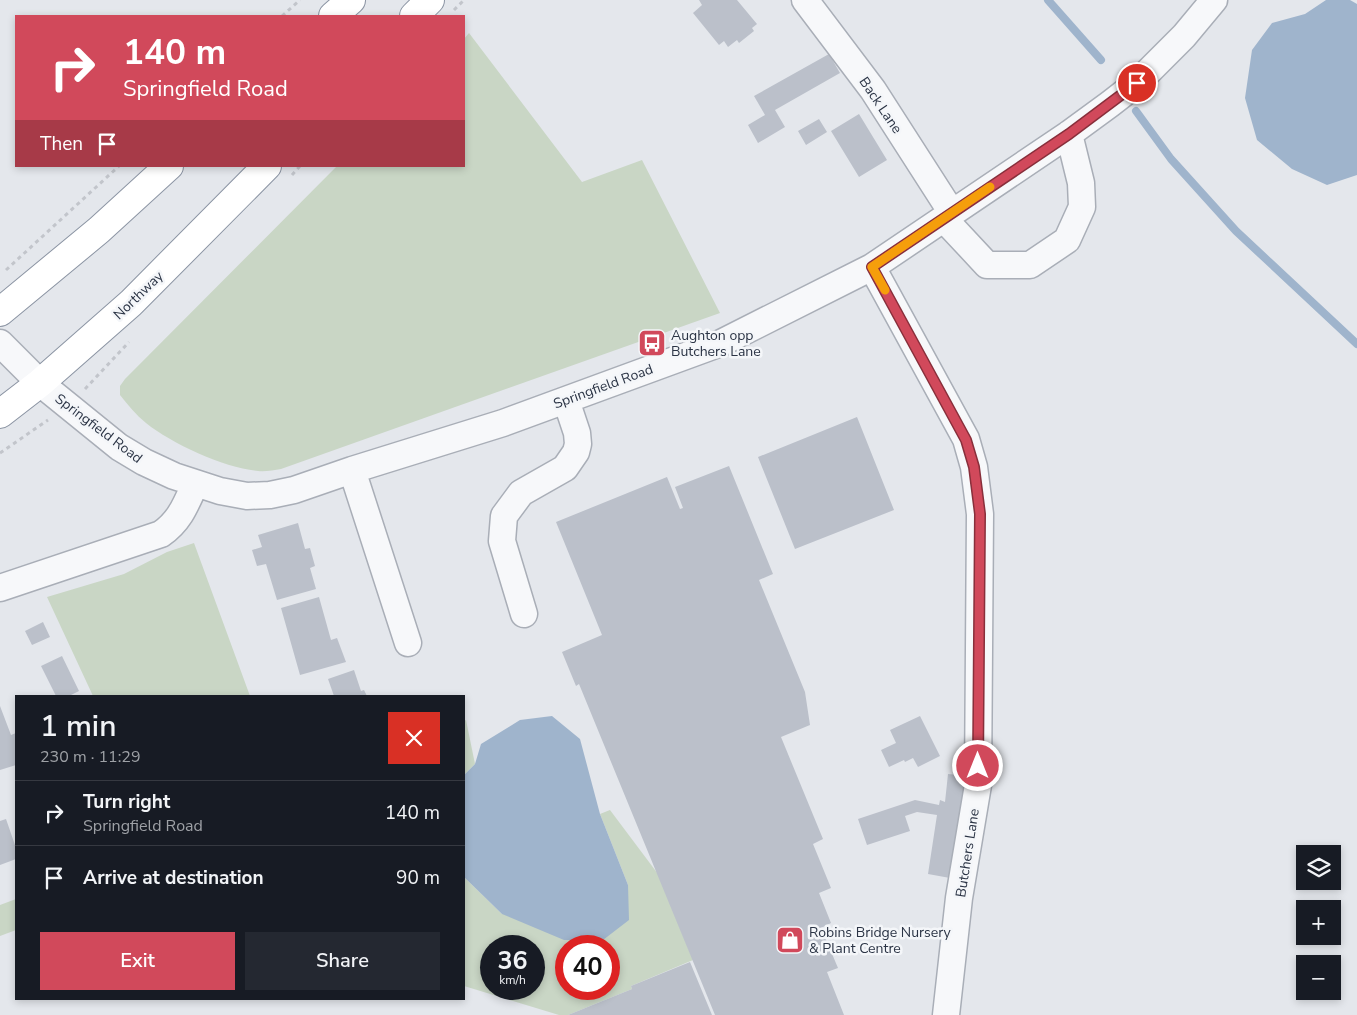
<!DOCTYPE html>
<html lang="en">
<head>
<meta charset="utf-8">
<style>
  body { margin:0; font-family:"Nunito Sans",sans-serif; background:#242831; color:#f1f3f6; height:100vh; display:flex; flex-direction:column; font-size:19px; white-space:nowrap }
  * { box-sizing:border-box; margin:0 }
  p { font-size:16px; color:#9ea1a6 }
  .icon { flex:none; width:28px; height:28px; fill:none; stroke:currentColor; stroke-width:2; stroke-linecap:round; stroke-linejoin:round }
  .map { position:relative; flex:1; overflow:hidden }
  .panel { position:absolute; left:15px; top:695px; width:450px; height:305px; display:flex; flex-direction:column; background:#171b24; border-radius:0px; box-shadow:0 2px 8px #0003 }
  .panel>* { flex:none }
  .top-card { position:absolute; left:15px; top:15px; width:450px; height:152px; border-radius:0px; box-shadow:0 2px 8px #0003; background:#d1495b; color:#fff; overflow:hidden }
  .buttons { position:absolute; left:1296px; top:845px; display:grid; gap:10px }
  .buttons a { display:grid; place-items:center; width:45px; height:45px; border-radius:0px; background:#171b24; box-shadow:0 2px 8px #0003; font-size:25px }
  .speed { position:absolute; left:480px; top:935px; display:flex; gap:10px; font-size:25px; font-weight:700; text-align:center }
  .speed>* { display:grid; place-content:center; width:65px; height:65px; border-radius:50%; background:#171b24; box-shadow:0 2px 8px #0003; line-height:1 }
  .speed small { font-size:12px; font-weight:400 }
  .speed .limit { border:8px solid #d22; background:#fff; color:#111 }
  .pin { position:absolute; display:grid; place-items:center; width:42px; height:42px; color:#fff; margin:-21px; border:2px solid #fff; border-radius:50%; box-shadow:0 1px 5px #0007 }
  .me { position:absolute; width:55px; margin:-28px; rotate:0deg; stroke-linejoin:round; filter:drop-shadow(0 0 4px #0008) }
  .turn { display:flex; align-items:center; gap:18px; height:105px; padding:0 25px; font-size:22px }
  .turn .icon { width:65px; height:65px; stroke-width:2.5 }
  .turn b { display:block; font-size:35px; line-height:42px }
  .then { display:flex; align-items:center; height:48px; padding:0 25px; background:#0003; gap:10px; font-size:19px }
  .round { display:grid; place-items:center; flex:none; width:52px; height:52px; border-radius:0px; background:#242831 }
  .headline { display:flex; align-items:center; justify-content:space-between; height:85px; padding:0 25px }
  h1 { font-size:30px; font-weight:600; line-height:38px }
  .button { display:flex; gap:10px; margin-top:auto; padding:10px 25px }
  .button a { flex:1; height:58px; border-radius:0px; background:#d1495b; color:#fff; font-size:20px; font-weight:600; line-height:58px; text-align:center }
  .button a+a { background:#242831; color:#f1f3f6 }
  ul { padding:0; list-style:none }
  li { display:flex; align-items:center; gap:15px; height:65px; padding:0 25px; border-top:1px solid #363941 }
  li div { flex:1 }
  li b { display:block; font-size:19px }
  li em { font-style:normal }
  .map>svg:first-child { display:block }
  .green { fill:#c9d6c5; fill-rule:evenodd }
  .water { fill:#9fb4cc }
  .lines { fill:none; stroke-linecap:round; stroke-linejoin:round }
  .stream { stroke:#9fb4cc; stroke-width:8 }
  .building { fill:#bbc0ca }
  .minor-casing { stroke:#a9aeb7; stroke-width:29 }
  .highway-casing { stroke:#8b94a3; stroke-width:30 }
  .path { stroke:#c2c5cb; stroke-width:3; stroke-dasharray:4 4; stroke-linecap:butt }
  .minor { stroke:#f7f8fa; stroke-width:26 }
  .highway { stroke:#fff; stroke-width:28 }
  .route-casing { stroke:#882f3b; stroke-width:12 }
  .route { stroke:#d1495b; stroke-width:9 }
  .slow { stroke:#f59e0b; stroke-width:9 }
  .labels { text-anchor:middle; stroke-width:5; stroke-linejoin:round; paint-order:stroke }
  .street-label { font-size:14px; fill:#2b3445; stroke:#f4f6f9 }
  .poi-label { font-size:14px; fill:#2b3445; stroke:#f4f6f9; text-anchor:start }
</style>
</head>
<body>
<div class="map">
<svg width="1357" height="1015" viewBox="0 0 1357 1015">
  <rect width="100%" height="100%" fill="#e4e7ec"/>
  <path class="green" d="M 469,33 L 582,182 L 642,160 L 720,313 L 281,469 C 274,470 265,472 258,471 C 225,468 172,444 146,423 C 136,415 128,405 120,395 L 120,386 L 125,379 L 337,166 L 464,166 L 464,39 Z
    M 194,543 L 250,696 L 93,696 L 47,597 L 124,574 L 167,552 Z
    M 466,720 L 475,764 L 464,775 L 464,721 Z
    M 610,810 L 658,874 L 693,960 L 631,986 L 632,989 L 568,1015 L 559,1015 L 464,986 L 464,877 L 502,914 L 628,885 L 600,814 ZM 491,946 L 534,946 L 534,989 L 491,989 ZM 566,946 L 609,946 L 609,989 L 566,989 Z
    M 16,899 L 16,930 L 0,936 L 0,905 Z"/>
  <path class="water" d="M 1326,0 L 1350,0 L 1357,4 L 1357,175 L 1327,185 L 1292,169 L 1257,140 L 1245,98 L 1252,50 L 1272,23 L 1305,14 Z
    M 552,716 L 580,739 L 600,814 L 628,885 L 629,920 L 603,940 L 564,940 L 502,914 L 464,877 L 464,775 L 475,764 L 481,744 L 520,720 Z"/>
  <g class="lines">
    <path class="stream" d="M 1048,0 L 1101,60
      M 1136,111 L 1171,159 L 1236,231 L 1357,344"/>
  </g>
  <path class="building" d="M 699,0 L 737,0 L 757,24 L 752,28 L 754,31 L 739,43 L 737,40 L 728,47 L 724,41 L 719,45 L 693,13 L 702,5 Z
    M 829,54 L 840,73 L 775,110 L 785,127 L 758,143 L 748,125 L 765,115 L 754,96 Z
    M 859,114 L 887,160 L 859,177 L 831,131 Z
    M 819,119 L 827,132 L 806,145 L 798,131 Z
    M 857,417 L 894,510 L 795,549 L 758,457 Z
    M 729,466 L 773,574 L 759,580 L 805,692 L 810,725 L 781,737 L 823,839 L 813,844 L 831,888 L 819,893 L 831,923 L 821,928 L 838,968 L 827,972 L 844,1015 L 715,1015 L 579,684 L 576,686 L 562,652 L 602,635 L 556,522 L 667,477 L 680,509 L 683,508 L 675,487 Z
    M 298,523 L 305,549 L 310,548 L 315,566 L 310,568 L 316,589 L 277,600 L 266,564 L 257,566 L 252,550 L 262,547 L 258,535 Z
    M 319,597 L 331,640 L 337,638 L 346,662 L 300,675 L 281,608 Z
    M 43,622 L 50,637 L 32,645 L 25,631 Z
    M 62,656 L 79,691 L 69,696 L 56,696 L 41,666 Z
    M 354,670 L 361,691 L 364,690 L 367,696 L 334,696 L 328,679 Z
    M 0,706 L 11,735 L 16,733 L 16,765 L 0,770 Z
    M 920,716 L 940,756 L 918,767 L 913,758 L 905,762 L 904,760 L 889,767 L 881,750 L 896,743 L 890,730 Z
    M 948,774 L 969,776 L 950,878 L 928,874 L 937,815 L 917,812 L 905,816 L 910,831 L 867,845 L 858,819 L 915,800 L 939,805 L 940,800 L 945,802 Z
    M 6,819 L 16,848 L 16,859 L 0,865 L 0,821 Z
    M 690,962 L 712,1015 L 568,1015 L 632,989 L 631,986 Z"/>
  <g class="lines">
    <g class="minor-casing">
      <path id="minor" d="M 805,0 L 873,90 L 952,213
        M 944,219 L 987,265 L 1030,265 L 1067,240 L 1082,207 L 1081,183 L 1069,134
        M 872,267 L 966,439 L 974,467 L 980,514 L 978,785 L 959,898 L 946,1015
        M 0,343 L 40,383 L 119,447 L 144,462 L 174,476 L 220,491 L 247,496 L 270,495 L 294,490 L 352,470 L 503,423 L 721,343 L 872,267 L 1069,134 L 1110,104 L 1137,83 L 1184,36 L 1214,0
        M 352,470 L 408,643
        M 0,588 L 161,534 C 180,521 186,504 195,484
        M 524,614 L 502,541 L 504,516 L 521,493 L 565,468 L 576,452 L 578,444 L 577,433 L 566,400"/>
    </g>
    <g class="highway-casing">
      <path id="highway" d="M 333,16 L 351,0
        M 414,16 L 430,0
        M 0,312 L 99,230 L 169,166
        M 0,414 L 40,383 L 131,303 L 267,166"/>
    </g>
    <path class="path" d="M 454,10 L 464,0
      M 282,16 L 300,0
      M 292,175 L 300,166
      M 6,270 L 119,166
      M 85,389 L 129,342
      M 0,453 L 48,420"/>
    <use href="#minor" class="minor"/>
    <use href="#highway" class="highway"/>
  </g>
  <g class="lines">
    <g class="route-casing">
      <path id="route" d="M 978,766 L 980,514 L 974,467 L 966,440 L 872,267 L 1069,134 L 1137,83"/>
    </g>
    <use href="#route" class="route"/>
    <path class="slow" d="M 885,290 L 872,267 L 990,187"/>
  </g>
  <defs>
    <g id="bus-square" transform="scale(1.4375)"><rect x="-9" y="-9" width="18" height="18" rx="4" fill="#d1495b" stroke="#f4f6f9"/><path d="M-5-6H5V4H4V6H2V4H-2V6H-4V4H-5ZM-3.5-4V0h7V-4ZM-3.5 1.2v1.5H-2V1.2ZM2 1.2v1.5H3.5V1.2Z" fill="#fff"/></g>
    <g id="shop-square" transform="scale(1.4375)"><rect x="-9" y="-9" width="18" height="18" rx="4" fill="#d1495b" stroke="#f4f6f9"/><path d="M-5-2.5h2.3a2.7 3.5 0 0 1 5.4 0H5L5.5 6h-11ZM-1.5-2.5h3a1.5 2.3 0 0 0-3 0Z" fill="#fff"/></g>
  </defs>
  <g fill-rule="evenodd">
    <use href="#bus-square" x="652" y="343"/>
    <use href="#shop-square" x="790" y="940"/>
  </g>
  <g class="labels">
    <g class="street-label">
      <text transform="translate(881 105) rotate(56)" y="5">Back Lane</text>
      <text transform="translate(138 295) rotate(-44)" y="5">Northway</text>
      <text transform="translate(603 386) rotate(-20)" y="5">Springfield Road</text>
      <text transform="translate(99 428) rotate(37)" y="5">Springfield Road</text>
      <text transform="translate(967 853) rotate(-81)" y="5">Butchers Lane</text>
    </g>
    <g class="poi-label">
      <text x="671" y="340">Aughton opp<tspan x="671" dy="16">Butchers Lane</tspan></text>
      <text x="809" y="937">Robins Bridge Nursery<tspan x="809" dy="16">&amp; Plant Centre</tspan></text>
    </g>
  </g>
</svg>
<div class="buttons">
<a><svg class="icon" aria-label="layers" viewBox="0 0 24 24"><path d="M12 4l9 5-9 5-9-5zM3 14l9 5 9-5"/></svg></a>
<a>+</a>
<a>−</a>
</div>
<div class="speed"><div>36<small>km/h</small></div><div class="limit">40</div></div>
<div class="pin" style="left:1137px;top:83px;background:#d93025"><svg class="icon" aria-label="arrive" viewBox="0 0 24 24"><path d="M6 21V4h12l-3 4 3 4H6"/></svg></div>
<svg class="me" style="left:978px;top:766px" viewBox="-20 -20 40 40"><circle r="17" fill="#d1495b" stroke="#fff" stroke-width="3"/><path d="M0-11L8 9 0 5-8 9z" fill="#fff"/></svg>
<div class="top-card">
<div class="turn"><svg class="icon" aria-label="right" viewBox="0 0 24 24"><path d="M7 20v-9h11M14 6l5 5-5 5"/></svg><div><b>140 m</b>Springfield Road</div></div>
<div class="then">Then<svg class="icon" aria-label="arrive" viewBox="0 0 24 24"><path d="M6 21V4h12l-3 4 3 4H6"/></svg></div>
</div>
<section class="panel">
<div class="headline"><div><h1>1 min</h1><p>230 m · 11:29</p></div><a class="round" style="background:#d93025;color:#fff"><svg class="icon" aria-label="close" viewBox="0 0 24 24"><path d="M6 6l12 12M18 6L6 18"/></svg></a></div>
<ul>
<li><svg class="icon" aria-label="right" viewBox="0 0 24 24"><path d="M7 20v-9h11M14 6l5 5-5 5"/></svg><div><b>Turn right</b><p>Springfield Road</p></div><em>140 m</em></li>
<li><svg class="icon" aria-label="arrive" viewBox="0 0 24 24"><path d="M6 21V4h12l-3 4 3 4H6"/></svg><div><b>Arrive at destination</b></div><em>90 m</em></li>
</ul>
<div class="button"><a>Exit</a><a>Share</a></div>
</section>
</div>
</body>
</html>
